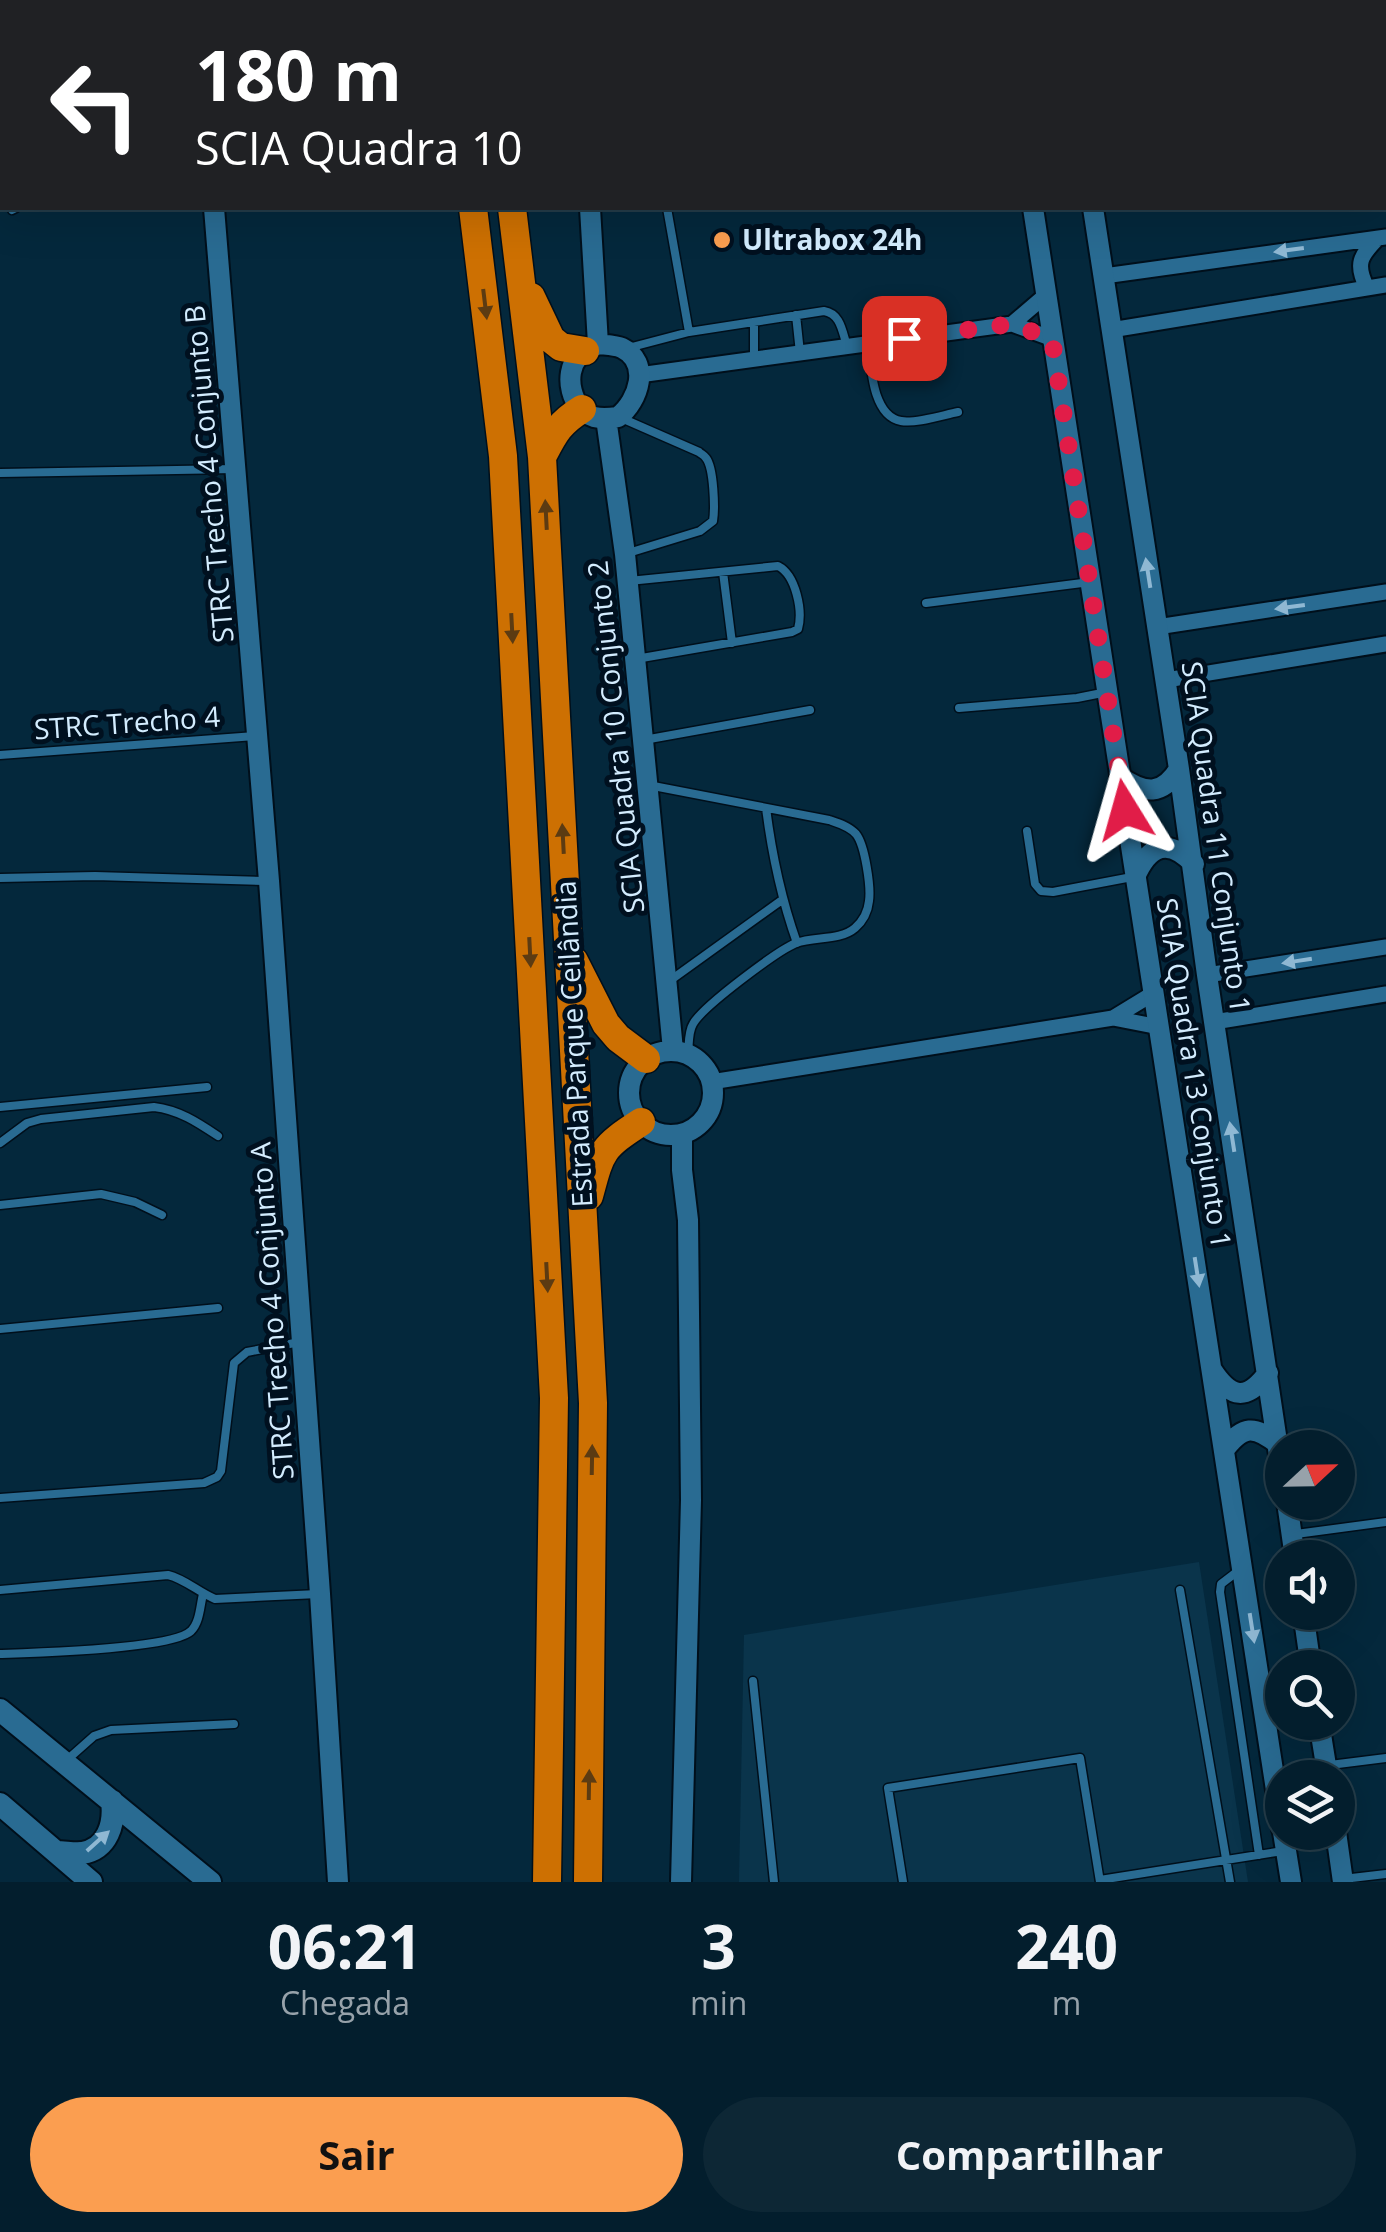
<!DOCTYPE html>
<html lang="pt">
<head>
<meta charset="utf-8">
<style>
  body { margin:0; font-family:"Open Sans",sans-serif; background:#0d2735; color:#f1f3f6; height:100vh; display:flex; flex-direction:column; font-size:38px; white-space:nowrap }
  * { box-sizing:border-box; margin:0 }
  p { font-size:32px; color:#97a2aa }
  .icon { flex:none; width:55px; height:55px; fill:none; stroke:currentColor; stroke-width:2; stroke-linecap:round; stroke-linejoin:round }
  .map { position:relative; height:1882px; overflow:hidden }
  .details { display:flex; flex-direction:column; background:#031e2d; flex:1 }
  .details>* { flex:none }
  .guide { position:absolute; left:0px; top:0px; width:1388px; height:210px; box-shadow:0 10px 40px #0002,0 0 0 2px #243c49; background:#202124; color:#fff; overflow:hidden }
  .needle { width:65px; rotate:68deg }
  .fabs { position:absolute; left:1265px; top:1430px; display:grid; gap:20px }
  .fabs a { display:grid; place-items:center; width:90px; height:90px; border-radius:50%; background:#031e2d; box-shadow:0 10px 40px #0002,0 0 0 2px #243c49; font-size:50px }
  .pin { position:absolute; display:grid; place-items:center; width:85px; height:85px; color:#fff; margin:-42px; border-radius:20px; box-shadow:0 5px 15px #0006 }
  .me { position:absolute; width:110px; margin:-55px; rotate:352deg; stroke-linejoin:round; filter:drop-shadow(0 0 8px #0008) }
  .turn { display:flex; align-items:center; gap:35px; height:210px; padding:0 30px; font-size:45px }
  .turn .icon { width:130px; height:130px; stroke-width:2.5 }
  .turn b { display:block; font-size:70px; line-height:85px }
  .eta { display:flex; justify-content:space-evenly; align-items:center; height:170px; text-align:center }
  .eta b { font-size:60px; font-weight:700; line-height:70px }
  .primary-button { display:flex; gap:20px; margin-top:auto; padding:20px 30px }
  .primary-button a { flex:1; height:115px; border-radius:60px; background:#fb9e50; color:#111; font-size:40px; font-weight:700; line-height:115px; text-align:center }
  .primary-button a+a { background:#0d2735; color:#f1f3f6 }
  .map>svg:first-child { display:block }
  .built { fill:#0a344b }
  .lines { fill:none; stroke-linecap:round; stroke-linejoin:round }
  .service-casing { stroke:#000f1b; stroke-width:11 }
  .minor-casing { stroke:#000f1b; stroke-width:19 }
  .tertiary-casing { stroke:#000f1b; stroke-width:24 }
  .secondary-casing { stroke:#000f1b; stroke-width:26 }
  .motorway-casing { stroke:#000f1b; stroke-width:31 }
  .service { stroke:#296b92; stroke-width:8 }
  .minor { stroke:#296b92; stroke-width:15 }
  .tertiary { stroke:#296b92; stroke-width:20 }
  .secondary { stroke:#296b92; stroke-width:22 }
  .motorway { stroke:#cd7002; stroke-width:28 }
  .oneway { fill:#8fb8d3 }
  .oneway2 { fill:#5c3b12 }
  .route { stroke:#e11d48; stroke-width:18; stroke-dasharray:0 32.4 }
  .poi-dot { fill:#fb9e50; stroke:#00101f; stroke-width:4 }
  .labels { text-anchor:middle; stroke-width:10; stroke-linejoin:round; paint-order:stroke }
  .poi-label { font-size:28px; font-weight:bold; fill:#d3ecfe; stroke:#00101f; text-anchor:start }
  .street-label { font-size:28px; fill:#d3ecfe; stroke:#00101f }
</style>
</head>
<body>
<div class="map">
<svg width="1386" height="1882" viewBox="0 0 1386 1882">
  <rect width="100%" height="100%" fill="#04283c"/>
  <path class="built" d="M 1199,1562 L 1248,1882 L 739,1882 L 744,1635 Z"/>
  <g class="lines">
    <g class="service-casing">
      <path id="service" d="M 667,208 L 689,332
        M 12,210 L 16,208
        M 796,315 L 800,353
        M 754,322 L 754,357
        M 868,343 C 871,366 872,416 901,421 C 915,424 943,415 958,412
        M 628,348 L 689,332 L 824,311 C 841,314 842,331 847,346
        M 619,417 L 699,452 C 701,454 704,455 706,458 C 714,468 715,509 713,521 L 700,531 L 625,554
        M 0,473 L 235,469
        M 723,572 L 732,643
        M 629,581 L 778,566 C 796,575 803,611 798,629 L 792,632 L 636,659
        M 926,603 L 1090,582
        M 959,708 L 1077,698 L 1107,692
        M 644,740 L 810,710
        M 0,755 L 255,736
        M 648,785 L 829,820 C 838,823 849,826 856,834 C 865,845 871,887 869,901 C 868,911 863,921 855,928 C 840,941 814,936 796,943 C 777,951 702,1007 693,1024 C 688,1032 689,1045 688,1054
        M 766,808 C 772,855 781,898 797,943
        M 1027,831 L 1035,884 L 1041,891 L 1053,892 L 1132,877
        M 0,878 L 95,876 L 265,881
        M 668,982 L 782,900
        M 0,1107 L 207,1087
        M 0,1143 L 27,1123 L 41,1119 L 154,1107 C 179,1110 197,1122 218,1136
        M 0,1205 L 101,1194 L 135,1202 L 162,1215
        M 0,1329 L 218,1308
        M 0,1498 L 204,1483 L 217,1477 L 221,1471 L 234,1363 L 247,1352 L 300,1342
        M 1296,1534 L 1386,1522
        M 1238,1571 L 1221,1584 L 1220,1592 L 1259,1855
        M 0,1590 L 168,1575 C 185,1579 198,1592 215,1599 L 318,1594
        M 1180,1590 L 1230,1882
        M 0,1654 C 32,1653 172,1649 191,1631 C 200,1622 200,1606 203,1594
        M 753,1681 L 774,1882
        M 68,1759 L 94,1736 L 111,1730 L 234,1724
        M 1330,1765 L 1386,1758
        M 1343,1879 L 1386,1874
        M 1100,1880 L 1283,1851
        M 903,1882 L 888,1788 L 1080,1758 L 1100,1882"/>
    </g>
    <g class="minor-casing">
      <path id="minor" d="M 1104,276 L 1386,237
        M 1367,288 C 1355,264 1360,256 1378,238
        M 1012,324 L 1046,295
        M 1111,330 L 1386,285
        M 639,375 L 1012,324 L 1053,339
        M 1157,627 L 1386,592
        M 1166,680 L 1386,644
        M 1207,975 L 1386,947
        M 1113,1018 L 1154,993
        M 1214,1022 L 1386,994
        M 711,1082 L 1113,1018 L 1159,1027"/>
    </g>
    <g class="tertiary-casing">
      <path id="tertiary" d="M 138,0 L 140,2
        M 569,0 L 570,2
        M 1001,0 L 1002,2
        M 1063,0 L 1063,2
        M 237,2 L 238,0
        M 214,208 L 269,881 L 320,1594 L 338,1882
        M 590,208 L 598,344
        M 1033,208 L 1282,1829
        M 1093,208 L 1179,769 L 1207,975 L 1282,1475
        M 598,344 C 606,345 615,345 622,348 C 651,362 639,401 618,417 C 611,418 602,419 594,417 C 571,410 563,374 578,357 C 583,351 591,348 598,344 Z
        M 606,418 L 625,554 L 673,1050
        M 1120,777 C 1145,794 1162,796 1179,769
        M 1135,877 C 1149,845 1168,837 1194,864
        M629 1093a42 42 0 1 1 84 0a42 42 0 1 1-84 0Z
        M 1212,1370 C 1231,1399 1247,1401 1268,1373
        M 1224,1450 C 1243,1425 1254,1425 1278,1444
        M 1287,1502 L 1295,1558
        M 1303,1612 L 1311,1668
        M 1319,1722 L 1328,1778
        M 1283,1832 L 1291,1882
        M 1336,1832 L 1343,1882
        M 681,1882 L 691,1500 L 688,1220 L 682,1170 L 682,1134"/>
    </g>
    <g class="secondary-casing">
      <path id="secondary" d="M 0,1710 L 210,1882
        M 0,1804 L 91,1882
        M 57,1852 C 65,1852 74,1854 82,1853 C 108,1849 115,1823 112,1801"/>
    </g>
    <g class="motorway-casing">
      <path id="motorway" d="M 423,0 L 424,2
        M 448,0 L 448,2
        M 487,0 L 487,2
        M 473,208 L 503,456 L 554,1398 L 547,1882
        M 512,208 L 542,457 L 593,1403 L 588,1882
        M 531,297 L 551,339 L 561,347 L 585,351
        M 542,457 C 554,434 559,423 582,409
        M 574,961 L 606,1024 L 618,1038 L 646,1059
        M 589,1196 C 601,1151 601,1148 641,1122"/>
    </g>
    <use href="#service" class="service"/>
    <use href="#minor" class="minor"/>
    <use href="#tertiary" class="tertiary"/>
    <use href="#secondary" class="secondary"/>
    <use href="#motorway" class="motorway"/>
  </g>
  <defs><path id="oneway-solid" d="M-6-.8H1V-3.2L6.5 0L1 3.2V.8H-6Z" transform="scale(2.5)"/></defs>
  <g class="oneway">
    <use href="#oneway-solid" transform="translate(1289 250) rotate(172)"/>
    <use href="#oneway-solid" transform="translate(1148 573) rotate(-99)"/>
    <use href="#oneway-solid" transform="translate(1290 607) rotate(172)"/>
    <use href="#oneway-solid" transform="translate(1297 961) rotate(171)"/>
    <use href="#oneway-solid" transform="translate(1232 1137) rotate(-99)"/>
    <use href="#oneway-solid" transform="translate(1197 1272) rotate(81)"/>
    <use href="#oneway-solid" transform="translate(1252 1628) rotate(81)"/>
    <use href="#oneway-solid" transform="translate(98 1841) rotate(-42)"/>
  </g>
  <g class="oneway2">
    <use href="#oneway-solid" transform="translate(485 304) rotate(83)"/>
    <use href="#oneway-solid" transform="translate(546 515) rotate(-93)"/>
    <use href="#oneway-solid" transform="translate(512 628) rotate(87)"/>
    <use href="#oneway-solid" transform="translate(563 839) rotate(-93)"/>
    <use href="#oneway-solid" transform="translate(530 952) rotate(87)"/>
    <use href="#oneway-solid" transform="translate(547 1277) rotate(87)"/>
    <use href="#oneway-solid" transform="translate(592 1460) rotate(-89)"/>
    <use href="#oneway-solid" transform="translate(589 1785) rotate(-89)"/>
  </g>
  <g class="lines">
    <path class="route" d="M 904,338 L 1012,324 L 1052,339 L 1125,810"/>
  </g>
  <circle class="poi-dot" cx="722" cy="240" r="10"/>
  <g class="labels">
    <g class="poi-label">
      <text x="742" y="250">Ultrabox 24h</text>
    </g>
    <g class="street-label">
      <text transform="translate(209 474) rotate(-95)" y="10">STRC Trecho 4 Conjunto B</text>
      <text transform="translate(127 723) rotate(-4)" y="10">STRC Trecho 4</text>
      <text transform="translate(616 737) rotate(-96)" y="10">SCIA Quadra 10 Conjunto 2</text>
      <text transform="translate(1216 837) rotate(82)" y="10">SCIA Quadra 11 Conjunto 1</text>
      <text transform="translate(574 1044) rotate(-93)" y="10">Estrada Parque Ceilândia</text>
      <text transform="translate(1194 1073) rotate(81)" y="10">SCIA Quadra 13 Conjunto 1</text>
      <text transform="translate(272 1311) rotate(-94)" y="10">STRC Trecho 4 Conjunto A</text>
    </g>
  </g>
</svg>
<div class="fabs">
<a><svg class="needle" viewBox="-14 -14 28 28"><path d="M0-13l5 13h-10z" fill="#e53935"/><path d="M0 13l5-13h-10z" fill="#97a2aa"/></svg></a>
<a><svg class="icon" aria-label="sound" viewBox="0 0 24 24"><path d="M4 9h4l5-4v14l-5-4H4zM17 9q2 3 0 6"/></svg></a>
<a><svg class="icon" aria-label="search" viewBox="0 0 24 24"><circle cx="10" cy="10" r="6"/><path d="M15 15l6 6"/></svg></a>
<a><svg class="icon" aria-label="layers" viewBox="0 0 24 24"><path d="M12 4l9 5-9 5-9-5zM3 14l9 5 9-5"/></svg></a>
</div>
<div class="pin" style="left:904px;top:338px;background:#d93025"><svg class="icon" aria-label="arrive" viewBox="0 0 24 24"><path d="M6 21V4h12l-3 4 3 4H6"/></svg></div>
<svg class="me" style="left:1125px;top:810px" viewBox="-20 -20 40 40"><path d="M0-17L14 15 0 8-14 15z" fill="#e11d48" stroke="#fff" stroke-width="4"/></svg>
<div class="guide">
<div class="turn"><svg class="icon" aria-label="left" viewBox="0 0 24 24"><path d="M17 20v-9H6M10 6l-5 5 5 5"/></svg><div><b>180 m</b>SCIA Quadra 10</div></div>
</div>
</div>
<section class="details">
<div class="eta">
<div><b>06:21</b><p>Chegada</p></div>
<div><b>3</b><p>min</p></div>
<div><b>240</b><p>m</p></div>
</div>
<div class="primary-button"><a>Sair</a><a>Compartilhar</a></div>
</section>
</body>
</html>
